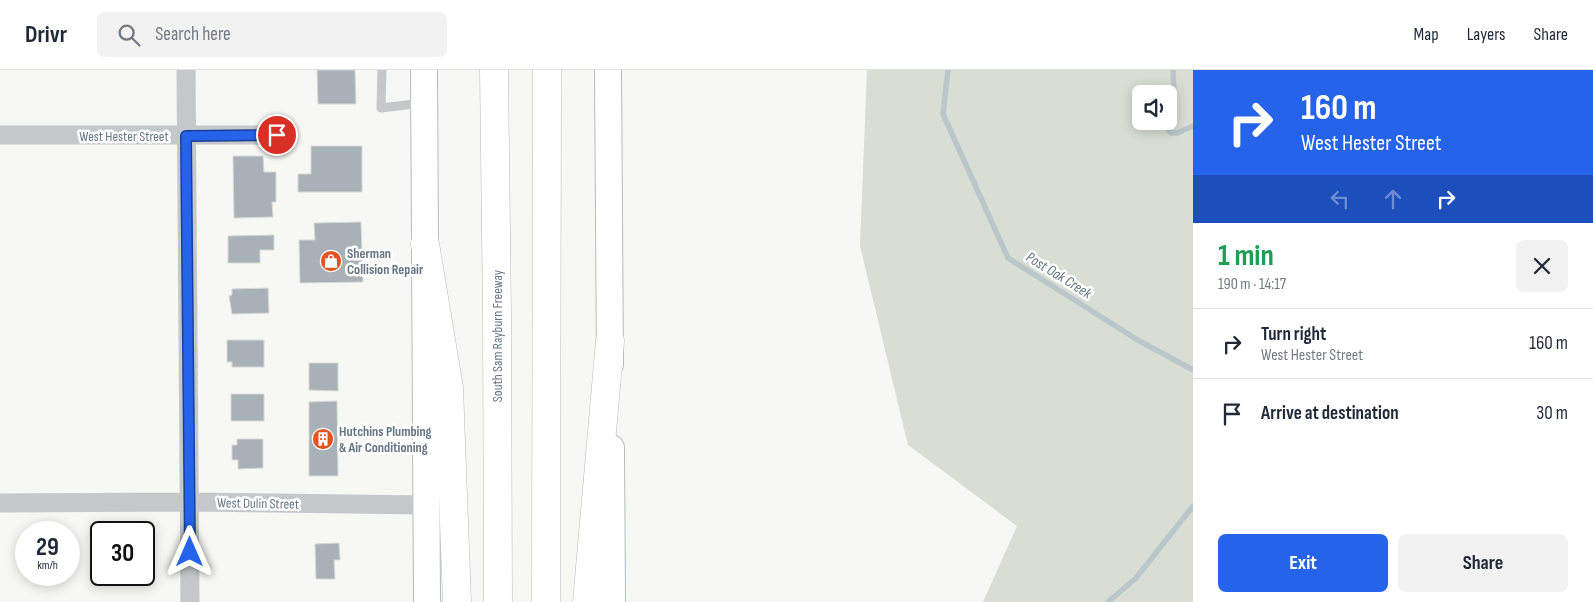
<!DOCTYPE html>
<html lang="en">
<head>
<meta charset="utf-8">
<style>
  body { margin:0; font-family:"Sofia Sans Condensed",sans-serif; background:#f2f2f3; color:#1f2937; height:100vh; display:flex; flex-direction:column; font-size:19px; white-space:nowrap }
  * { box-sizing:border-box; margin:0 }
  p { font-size:16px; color:#747a83 }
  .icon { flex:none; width:28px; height:28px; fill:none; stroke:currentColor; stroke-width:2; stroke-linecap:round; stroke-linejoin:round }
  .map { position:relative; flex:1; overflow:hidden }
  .details { display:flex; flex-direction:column; background:#fff; width:400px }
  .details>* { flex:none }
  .banner { background:#2563eb; color:#fff; overflow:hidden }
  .tools { position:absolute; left:1132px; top:15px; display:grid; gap:10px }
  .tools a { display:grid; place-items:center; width:45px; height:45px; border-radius:8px; background:#fff; box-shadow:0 2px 12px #0003; font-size:25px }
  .speed { position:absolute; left:15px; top:451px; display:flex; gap:10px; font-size:25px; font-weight:700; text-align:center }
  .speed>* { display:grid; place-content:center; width:65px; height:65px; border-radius:50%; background:#fff; box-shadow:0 2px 12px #0003; line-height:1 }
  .speed small { font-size:12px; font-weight:400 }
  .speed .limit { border:2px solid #111; border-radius:8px; background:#fff; color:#111 }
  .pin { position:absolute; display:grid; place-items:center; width:42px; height:42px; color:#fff; margin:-21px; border:2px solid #fff; border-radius:50%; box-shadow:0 1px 5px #0007 }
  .me { position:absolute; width:55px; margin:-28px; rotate:0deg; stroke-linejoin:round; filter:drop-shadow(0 0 4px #0008) }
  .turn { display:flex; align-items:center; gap:18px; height:105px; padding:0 25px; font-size:22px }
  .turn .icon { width:65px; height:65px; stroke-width:2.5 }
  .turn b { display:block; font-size:35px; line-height:42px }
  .lanes { display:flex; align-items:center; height:48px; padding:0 25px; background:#0003; justify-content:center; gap:25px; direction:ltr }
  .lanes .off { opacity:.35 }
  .round { display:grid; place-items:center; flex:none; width:52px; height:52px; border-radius:8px; background:#f2f2f3 }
  .head { display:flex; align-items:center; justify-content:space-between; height:85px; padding:0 25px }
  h1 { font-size:30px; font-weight:700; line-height:38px; color:#1e9e55 }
  .cta { display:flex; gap:10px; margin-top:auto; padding:10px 25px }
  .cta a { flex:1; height:58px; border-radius:8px; background:#2563eb; color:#fff; font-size:20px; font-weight:700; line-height:58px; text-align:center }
  .cta a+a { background:#f2f2f3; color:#1f2937 }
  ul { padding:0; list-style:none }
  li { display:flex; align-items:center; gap:15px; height:70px; padding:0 25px; border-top:1px solid #e0e1e3 }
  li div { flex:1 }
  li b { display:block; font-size:19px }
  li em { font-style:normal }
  header { display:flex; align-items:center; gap:30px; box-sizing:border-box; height:70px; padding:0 25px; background:#fff; border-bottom:1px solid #e0e1e3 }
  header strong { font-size:24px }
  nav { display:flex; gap:28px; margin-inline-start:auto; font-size:18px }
  .search { width:350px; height:45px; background:#f2f2f3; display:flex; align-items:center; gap:12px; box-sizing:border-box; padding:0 18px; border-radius:8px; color:#747a83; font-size:19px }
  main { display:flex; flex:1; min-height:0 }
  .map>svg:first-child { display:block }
  .green { fill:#d8ded4; fill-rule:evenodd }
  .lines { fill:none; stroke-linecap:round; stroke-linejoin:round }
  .stream { stroke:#bbc6ca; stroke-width:5.5 }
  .building { fill:#a8b1b7; stroke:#d8d8d6 }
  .secondary-casing { stroke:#b6bbc0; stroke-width:28 }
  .highway-casing { stroke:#b7babd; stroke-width:29 }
  .lane { stroke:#c4c8cb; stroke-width:9 }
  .street { stroke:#c4c8cb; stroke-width:19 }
  .secondary { stroke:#fff; stroke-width:26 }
  .highway { stroke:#fff; stroke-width:28 }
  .route-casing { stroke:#184099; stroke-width:12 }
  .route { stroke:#2563eb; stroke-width:9 }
  .labels { text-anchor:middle; stroke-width:5; stroke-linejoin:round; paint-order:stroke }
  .street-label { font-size:14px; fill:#657685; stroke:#fff }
  .poi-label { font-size:14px; font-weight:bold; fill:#657685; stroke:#fff; text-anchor:start }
  .water-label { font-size:15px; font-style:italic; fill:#607881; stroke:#fff }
</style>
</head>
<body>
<header>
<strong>Drivr</strong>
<div class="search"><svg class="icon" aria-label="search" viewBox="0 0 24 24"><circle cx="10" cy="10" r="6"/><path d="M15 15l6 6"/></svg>Search here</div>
<nav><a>Map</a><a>Layers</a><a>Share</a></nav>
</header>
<main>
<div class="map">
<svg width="1193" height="532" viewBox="0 0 1193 532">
  <rect width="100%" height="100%" fill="#f7f7f3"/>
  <path class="green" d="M 867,0 L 1193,0 L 1193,532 L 983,532 L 1017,456 L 908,375 L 860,176 ZM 1141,24 L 1169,24 L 1169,51 L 1141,51 Z"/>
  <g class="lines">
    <path class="stream" d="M 948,0 L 943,44 L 1008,188 L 1136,269 L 1193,300
      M 1169,38 L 1174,22 L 1173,0
      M 1165,51 L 1164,54 L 1171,63 L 1177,63 L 1193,56
      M 1108,532 L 1136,508 L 1193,436"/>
  </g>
  <path class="building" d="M 317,0 L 355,0 L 356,34 L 318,34 Z
    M 311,76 L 362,76 L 362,122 L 298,122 L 298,104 L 311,104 Z
    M 233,86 L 263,86 L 264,102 L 276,102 L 276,132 L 272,132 L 273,147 L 234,148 Z
    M 361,152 L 363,212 L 300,213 L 299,170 L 315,170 L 314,153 Z
    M 274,165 L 274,180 L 260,180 L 260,193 L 228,193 L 228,166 Z
    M 268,218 L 269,243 L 232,244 L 229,226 L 232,225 L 232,219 Z
    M 227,270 L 264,270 L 264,297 L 232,297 L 232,292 L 227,292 Z
    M 309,293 L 338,293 L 338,321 L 309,320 Z
    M 231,324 L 264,324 L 264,351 L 231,351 Z
    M 337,331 L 338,406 L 309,406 L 309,332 Z
    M 237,369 L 263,369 L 263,398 L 238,399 L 238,390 L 232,390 L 232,375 L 237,375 Z
    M 339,473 L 340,490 L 334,490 L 335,509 L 316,509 L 315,474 Z"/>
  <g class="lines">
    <g class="secondary-casing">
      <path id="secondary" d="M 424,0 L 427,532
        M 608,0 L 610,294
        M 611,378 L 612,532"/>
    </g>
    <g class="highway-casing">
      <path id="highway" d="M 494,0 L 497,243 L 498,532
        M 425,174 L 449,318 L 457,532
        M 546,532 L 547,0
        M 587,532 L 610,271"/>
    </g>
    <path class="lane" d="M 382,0 L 381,38 L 422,33"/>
    <path class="street" d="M 186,0 L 190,532
      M 0,65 L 277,65
      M 0,433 L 189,432 L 427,435"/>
    <use href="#secondary" class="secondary"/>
    <use href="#highway" class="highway"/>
  </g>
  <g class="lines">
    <g class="route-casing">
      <path id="route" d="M 190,482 L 186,66 L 277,65"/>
    </g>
    <use href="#route" class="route"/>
  </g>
  <defs>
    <g id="shop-disc" transform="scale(1.125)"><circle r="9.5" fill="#e65323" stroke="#fff"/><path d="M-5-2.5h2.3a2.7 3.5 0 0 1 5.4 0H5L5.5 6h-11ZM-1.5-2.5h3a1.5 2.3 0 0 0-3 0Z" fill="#fff"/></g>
    <g id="building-disc" transform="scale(1.125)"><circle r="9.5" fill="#e65323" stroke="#fff"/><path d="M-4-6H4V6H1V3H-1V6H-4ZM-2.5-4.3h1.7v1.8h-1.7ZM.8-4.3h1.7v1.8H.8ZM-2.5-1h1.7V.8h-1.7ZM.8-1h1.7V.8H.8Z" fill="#fff"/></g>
  </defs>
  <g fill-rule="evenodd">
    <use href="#shop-disc" x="331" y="191"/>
    <use href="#building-disc" x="323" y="369"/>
  </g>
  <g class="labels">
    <g class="street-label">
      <text x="124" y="71">West Hester Street</text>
      <text transform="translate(497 266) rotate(-90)" y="5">South Sam Rayburn Freeway</text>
      <text transform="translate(258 433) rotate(1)" y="5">West Dulin Street</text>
    </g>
    <g class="poi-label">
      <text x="347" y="188">Sherman<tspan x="347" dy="16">Collision Repair</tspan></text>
      <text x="339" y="366">Hutchins Plumbing<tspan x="339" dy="16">&amp; Air Conditioning</tspan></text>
    </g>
    <g class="water-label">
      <text transform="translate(1059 205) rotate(32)" y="5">Post Oak Creek</text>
    </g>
  </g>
</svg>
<div class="tools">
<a><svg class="icon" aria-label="sound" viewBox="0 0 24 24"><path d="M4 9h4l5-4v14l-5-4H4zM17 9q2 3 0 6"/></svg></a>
</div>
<div class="speed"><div>29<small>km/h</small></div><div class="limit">30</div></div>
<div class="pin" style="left:277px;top:65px;background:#d93025"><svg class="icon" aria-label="arrive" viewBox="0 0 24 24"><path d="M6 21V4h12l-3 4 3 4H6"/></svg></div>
<svg class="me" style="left:190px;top:482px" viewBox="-20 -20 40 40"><path d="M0-17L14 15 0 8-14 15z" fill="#2563eb" stroke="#fff" stroke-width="4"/></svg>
</div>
<section class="details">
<div class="banner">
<div class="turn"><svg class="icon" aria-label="right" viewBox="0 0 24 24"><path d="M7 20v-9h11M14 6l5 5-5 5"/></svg><div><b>160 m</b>West Hester Street</div></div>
<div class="lanes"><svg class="icon off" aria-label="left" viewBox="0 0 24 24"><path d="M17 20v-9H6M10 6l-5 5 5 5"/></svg><svg class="icon off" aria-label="ahead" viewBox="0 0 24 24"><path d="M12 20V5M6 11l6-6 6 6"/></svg><svg class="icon" aria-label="right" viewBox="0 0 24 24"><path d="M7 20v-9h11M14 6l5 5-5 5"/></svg></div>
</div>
<div class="head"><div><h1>1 min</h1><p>190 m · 14:17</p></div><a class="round"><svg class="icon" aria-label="close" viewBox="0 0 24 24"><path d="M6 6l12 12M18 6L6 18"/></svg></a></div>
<ul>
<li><svg class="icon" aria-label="right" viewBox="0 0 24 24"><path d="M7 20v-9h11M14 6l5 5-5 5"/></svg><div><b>Turn right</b><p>West Hester Street</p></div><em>160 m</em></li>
<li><svg class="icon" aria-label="arrive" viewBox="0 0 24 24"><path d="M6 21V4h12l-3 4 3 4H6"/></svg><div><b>Arrive at destination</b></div><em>30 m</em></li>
</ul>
<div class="cta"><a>Exit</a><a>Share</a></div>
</section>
</main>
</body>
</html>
